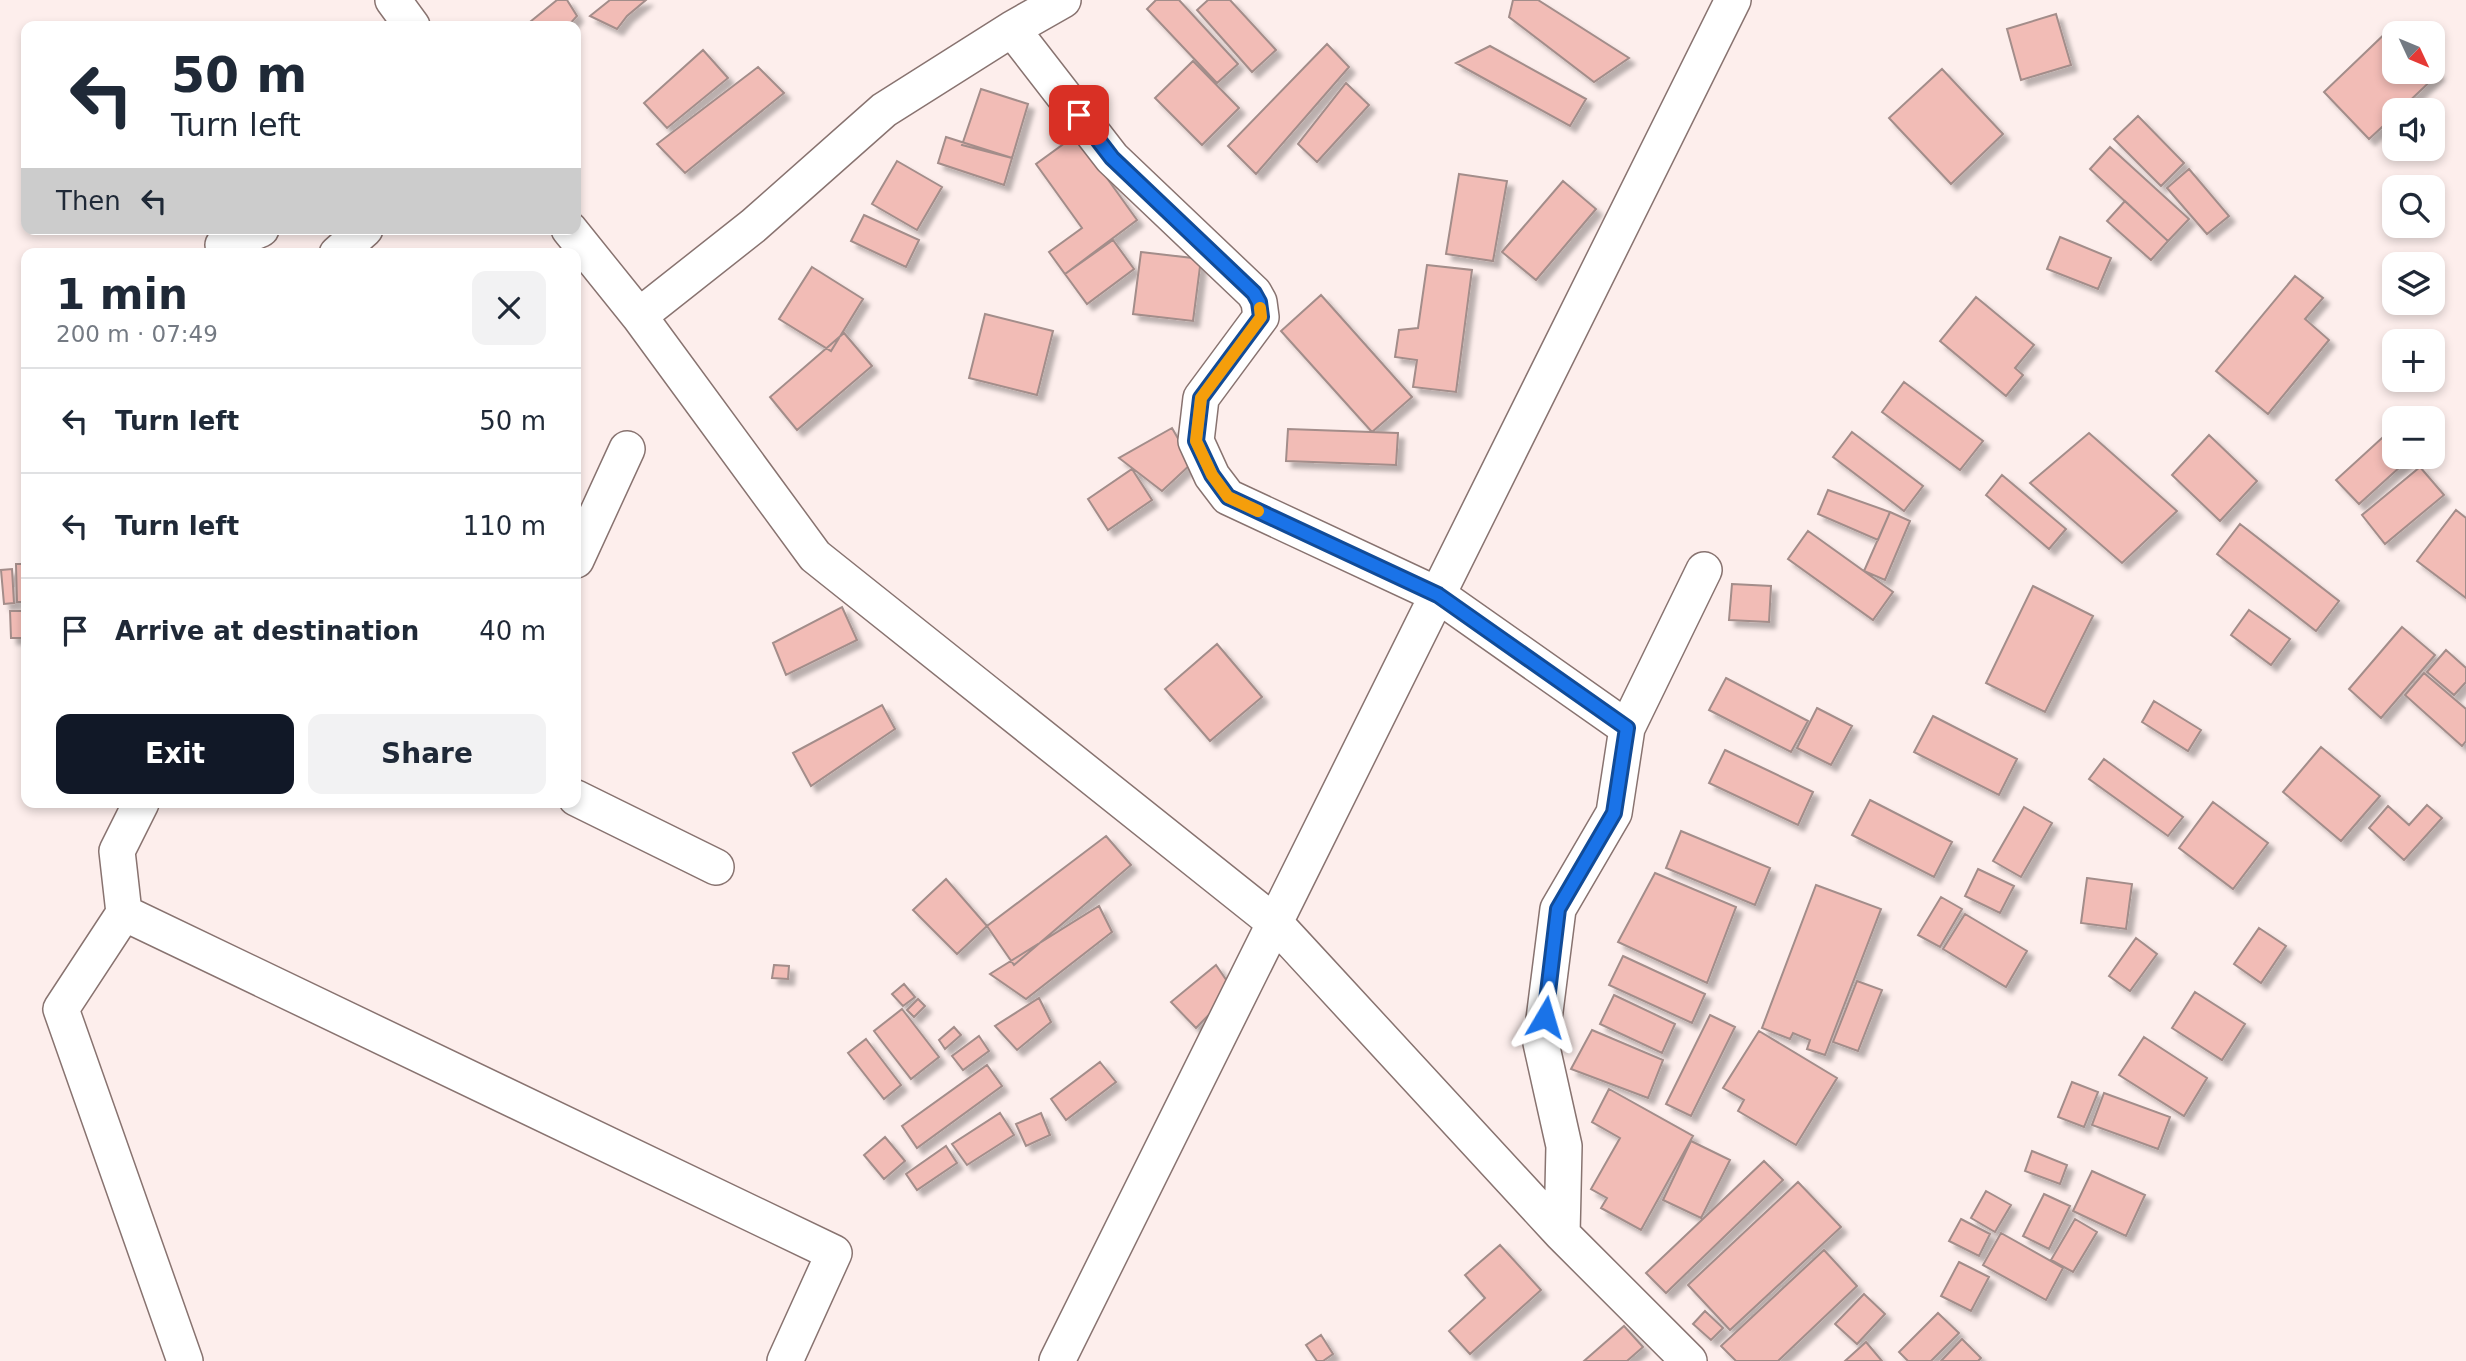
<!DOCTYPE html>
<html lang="en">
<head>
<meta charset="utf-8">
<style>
  body { margin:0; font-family:"DejaVu Sans",sans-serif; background:#f2f2f3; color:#1f2937; height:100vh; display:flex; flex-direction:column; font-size:26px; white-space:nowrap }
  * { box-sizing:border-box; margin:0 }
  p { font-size:23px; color:#747a83 }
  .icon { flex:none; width:38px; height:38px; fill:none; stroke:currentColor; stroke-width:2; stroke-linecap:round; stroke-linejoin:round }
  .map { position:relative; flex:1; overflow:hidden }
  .side { position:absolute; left:21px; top:248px; width:560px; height:560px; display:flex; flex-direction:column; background:#fff; border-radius:14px; box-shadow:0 4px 10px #0003 }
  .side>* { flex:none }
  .guide { position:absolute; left:21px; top:21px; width:560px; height:214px; border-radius:14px; box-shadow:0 4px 10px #0003; background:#fff; color:#1f2937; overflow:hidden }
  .needle { width:46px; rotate:134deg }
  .controls { position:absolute; left:2382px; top:21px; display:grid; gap:14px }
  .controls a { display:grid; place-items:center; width:63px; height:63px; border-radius:14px; background:#fff; box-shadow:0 4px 10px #0003; font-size:35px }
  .pin { position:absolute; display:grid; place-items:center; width:60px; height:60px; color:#fff; margin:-30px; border-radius:14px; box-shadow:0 4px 10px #0006 }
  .me { position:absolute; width:77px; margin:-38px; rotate:7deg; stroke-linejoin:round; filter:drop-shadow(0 0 5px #0008) }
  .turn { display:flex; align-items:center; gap:24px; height:147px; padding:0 35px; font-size:32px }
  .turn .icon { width:91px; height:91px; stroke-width:2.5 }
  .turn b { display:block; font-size:49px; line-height:60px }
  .then { display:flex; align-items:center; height:66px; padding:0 35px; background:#0003; gap:14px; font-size:26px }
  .round { display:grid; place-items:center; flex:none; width:74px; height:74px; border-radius:14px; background:#f2f2f3 }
  .head { display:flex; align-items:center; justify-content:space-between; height:119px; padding:0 35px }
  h1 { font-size:42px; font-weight:600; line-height:52px }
  .button { display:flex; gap:14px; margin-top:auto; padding:14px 35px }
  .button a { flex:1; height:80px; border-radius:14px; background:#111827; color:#fff; font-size:28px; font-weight:600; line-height:80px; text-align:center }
  .button a+a { background:#f2f2f3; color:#1f2937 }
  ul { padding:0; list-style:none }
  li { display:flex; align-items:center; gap:21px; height:105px; padding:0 35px; border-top:2px solid #e0e1e3 }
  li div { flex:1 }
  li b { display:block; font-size:26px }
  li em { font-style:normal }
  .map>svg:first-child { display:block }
  .building { fill:#f2bcb6; stroke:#a38d8a; stroke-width:2; filter:url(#shadow) }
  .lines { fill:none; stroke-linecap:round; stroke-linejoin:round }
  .minor-casing { stroke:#887370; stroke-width:38 }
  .minor { stroke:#fff; stroke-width:35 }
  .route-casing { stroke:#114b97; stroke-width:18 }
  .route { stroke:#1a73e8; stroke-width:12 }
  .slow { stroke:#f59e0b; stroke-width:12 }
</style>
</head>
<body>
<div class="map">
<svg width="2466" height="1361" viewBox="0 0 2466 1361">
  <defs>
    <filter id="shadow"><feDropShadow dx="6" dy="6" stdDeviation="2" flood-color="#0004"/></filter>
  </defs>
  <rect width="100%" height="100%" fill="#fdeeec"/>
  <path class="building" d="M 557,0 L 567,0 L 577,16 L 568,26 L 525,26 Z
    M 610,0 L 646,0 L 627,16 L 617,29 L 590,16 Z
    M 1156,0 L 1179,0 L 1238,64 L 1217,83 L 1147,9 Z
    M 1208,0 L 1230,0 L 1276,50 L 1252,72 L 1197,10 Z
    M 1513,0 L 1538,0 L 1629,58 L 1594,82 L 1509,17 Z
    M 2056,14 L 2071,65 L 2021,80 L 2007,29 Z
    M 2393,26 L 2400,33 L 2394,33 L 2394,72 L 2432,72 L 2432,68 L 2438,74 L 2400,110 L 2394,110 L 2394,116 L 2369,139 L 2324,92 Z
    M 1327,44 L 1349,67 L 1256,174 L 1228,146 Z
    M 1490,46 L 1586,99 L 1570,126 L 1456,63 Z
    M 703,50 L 728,78 L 667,128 L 644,103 Z
    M 1193,61 L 1239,108 L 1202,145 L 1155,98 Z
    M 758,67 L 784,93 L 685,173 L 657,144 Z
    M 1942,69 L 2003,134 L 1951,184 L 1889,118 Z
    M 1346,83 L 1369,105 L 1317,162 L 1298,144 Z
    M 981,89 L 1028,104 L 1012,158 L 962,145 Z
    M 2138,116 L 2184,163 L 2161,186 L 2114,139 Z
    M 1076,135 L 1137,220 L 1065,274 L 1049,252 L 1082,228 L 1036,164 Z
    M 946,137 L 1012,158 L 1004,185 L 938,163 Z
    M 2110,147 L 2189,219 L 2168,241 L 2090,169 Z
    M 897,161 L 942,187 L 917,230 L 872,204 Z
    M 2189,169 L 2229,216 L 2207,234 L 2167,188 Z
    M 1459,174 L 1507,181 L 1493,261 L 1446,254 Z
    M 1563,181 L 1596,209 L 1536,280 L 1502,252 Z
    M 2125,201 L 2168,241 L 2151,260 L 2107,221 Z
    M 864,215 L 919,240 L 906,267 L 851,241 Z
    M 2060,237 L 2111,258 L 2098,289 L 2047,269 Z
    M 1113,240 L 1134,269 L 1087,304 L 1065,274 Z
    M 1141,252 L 1201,259 L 1193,321 L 1133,314 Z
    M 1427,265 L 1472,270 L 1456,392 L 1413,387 L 1417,360 L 1395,357 L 1399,330 L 1418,328 Z
    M 812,267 L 863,299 L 831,351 L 779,319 Z
    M 2295,276 L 2323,298 L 2305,319 L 2329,340 L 2268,414 L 2216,371 Z
    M 1321,295 L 1412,397 L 1372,432 L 1281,331 Z
    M 1976,297 L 2034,345 L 2015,368 L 2023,375 L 2006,396 L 1940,341 Z
    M 985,314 L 1053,331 L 1037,395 L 969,378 Z
    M 844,333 L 872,366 L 797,430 L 770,397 Z
    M 1904,382 L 1983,441 L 1960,470 L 1882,412 Z
    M 2394,427 L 2394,457 L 2411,457 L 2359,504 L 2336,480 Z
    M 1172,428 L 1192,463 L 1162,491 L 1119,458 Z
    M 1288,429 L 1398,433 L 1396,465 L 1286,461 Z
    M 1852,432 L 1923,486 L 1904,511 L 1833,457 Z
    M 2089,433 L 2177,511 L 2122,563 L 2030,483 Z
    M 2209,435 L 2257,481 L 2220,521 L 2172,475 Z
    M 2420,467 L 2444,495 L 2385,544 L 2362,515 Z
    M 1132,469 L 1152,500 L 1108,530 L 1088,499 Z
    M 2002,475 L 2066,529 L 2049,549 L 1986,495 Z
    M 1828,490 L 1890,512 L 1878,540 L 1818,514 Z
    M 2456,510 L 2466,518 L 2466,598 L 2417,561 Z
    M 1890,512 L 1910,521 L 1885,580 L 1864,571 Z
    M 2240,524 L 2339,601 L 2316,631 L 2217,554 Z
    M 1808,531 L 1893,592 L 1873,620 L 1788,559 Z
    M 16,564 L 26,564 L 26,602 L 17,602 Z
    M 12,569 L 14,603 L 4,604 L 1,570 Z
    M 1732,584 L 1771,586 L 1769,622 L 1729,620 Z
    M 2033,586 L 2093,616 L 2045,712 L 1986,683 Z
    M 842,607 L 857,640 L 786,675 L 773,643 Z
    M 2249,610 L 2290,639 L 2271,665 L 2231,635 Z
    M 10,611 L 26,611 L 26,638 L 11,638 Z
    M 2402,627 L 2435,655 L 2381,718 L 2349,689 Z
    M 1217,644 L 1262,697 L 1210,741 L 1165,689 Z
    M 2446,650 L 2466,668 L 2466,682 L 2454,695 L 2427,672 Z
    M 2424,673 L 2466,709 L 2466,741 L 2462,746 L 2405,695 Z
    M 1726,678 L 1808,721 L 1791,752 L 1709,710 Z
    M 2154,701 L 2201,730 L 2188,751 L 2142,722 Z
    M 882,705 L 895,729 L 811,786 L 793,753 Z
    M 1817,708 L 1852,726 L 1831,765 L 1797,748 Z
    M 1933,716 L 2017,759 L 1999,795 L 1914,752 Z
    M 2321,747 L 2380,796 L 2341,841 L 2283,792 Z
    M 1725,750 L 1813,792 L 1798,825 L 1709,783 Z
    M 2104,759 L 2183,817 L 2168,836 L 2089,779 Z
    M 1870,800 L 1952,842 L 1934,877 L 1852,835 Z
    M 2213,802 L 2268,843 L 2233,889 L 2179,848 Z
    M 2427,805 L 2442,818 L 2404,860 L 2369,828 L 2388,806 L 2409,825 Z
    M 2024,807 L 2052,823 L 2021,877 L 1993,861 Z
    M 1681,831 L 1770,868 L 1755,905 L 1666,868 Z
    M 1106,836 L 1131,865 L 1014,965 L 987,926 Z
    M 1978,869 L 2014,886 L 2000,913 L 1965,896 Z
    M 1655,873 L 1736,907 L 1707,983 L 1618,942 Z
    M 2087,878 L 2132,884 L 2126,929 L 2081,923 Z
    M 946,879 L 987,926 L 957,954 L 913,910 Z
    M 1816,885 L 1881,909 L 1825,1055 L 1807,1049 L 1810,1040 L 1793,1033 L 1790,1039 L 1762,1028 Z
    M 1941,897 L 1962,909 L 1940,947 L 1918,935 Z
    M 1099,906 L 1112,932 L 1026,999 L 990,974 Z
    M 1965,914 L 2027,951 L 2006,987 L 1943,949 Z
    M 2259,928 L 2286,946 L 2261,983 L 2234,964 Z
    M 2136,938 L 2157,954 L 2130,991 L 2109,976 Z
    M 1623,956 L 1705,994 L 1692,1023 L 1609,985 Z
    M 774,965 L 789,966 L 788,979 L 772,978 Z
    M 1216,965 L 1233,990 L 1196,1028 L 1171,1002 Z
    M 1857,981 L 1882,990 L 1858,1051 L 1833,1042 Z
    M 904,984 L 915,997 L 903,1006 L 892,994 Z
    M 2195,992 L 2245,1024 L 2222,1060 L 2172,1028 Z
    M 1614,995 L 1675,1024 L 1662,1053 L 1600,1024 Z
    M 1039,998 L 1051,1022 L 1017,1050 L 995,1026 Z
    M 918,999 L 925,1006 L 914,1017 L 907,1010 Z
    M 902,1009 L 939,1057 L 911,1079 L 874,1031 Z
    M 1710,1015 L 1735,1027 L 1691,1116 L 1666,1104 Z
    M 954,1027 L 961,1035 L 945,1049 L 939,1040 Z
    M 1592,1030 L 1663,1060 L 1648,1098 L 1571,1069 Z
    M 1759,1031 L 1837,1078 L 1796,1145 L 1738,1111 L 1744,1100 L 1723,1088 Z
    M 979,1036 L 989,1051 L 963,1070 L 952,1056 Z
    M 2144,1037 L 2207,1078 L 2184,1116 L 2119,1075 Z
    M 866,1039 L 901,1085 L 884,1099 L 848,1053 Z
    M 1100,1062 L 1116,1082 L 1066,1120 L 1051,1099 Z
    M 987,1065 L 1002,1086 L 917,1148 L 902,1126 Z
    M 2072,1082 L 2098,1092 L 2084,1127 L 2058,1117 Z
    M 1609,1089 L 1693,1136 L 1641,1230 L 1601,1208 L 1607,1198 L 1591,1189 L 1620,1138 L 1592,1122 Z
    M 2104,1093 L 2170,1117 L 2158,1149 L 2092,1125 Z
    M 1000,1113 L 1014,1135 L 967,1165 L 952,1144 Z
    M 1041,1113 L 1050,1135 L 1026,1146 L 1016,1124 Z
    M 885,1137 L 905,1161 L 884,1179 L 864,1155 Z
    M 1691,1141 L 1730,1160 L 1701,1218 L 1663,1200 Z
    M 946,1146 L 957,1163 L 917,1190 L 906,1174 Z
    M 2032,1151 L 2067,1165 L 2060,1184 L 2025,1171 Z
    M 1764,1161 L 1783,1180 L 1666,1293 L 1646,1273 Z
    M 2092,1171 L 2145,1195 L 2126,1236 L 2073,1211 Z
    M 1798,1182 L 1841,1227 L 1730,1330 L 1688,1285 Z
    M 1986,1191 L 2011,1205 L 1995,1232 L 1971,1218 Z
    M 2044,1194 L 2070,1206 L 2049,1249 L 2023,1236 Z
    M 1961,1219 L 1990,1234 L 1979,1256 L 1949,1241 Z
    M 2075,1219 L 2097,1232 L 2073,1272 L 2051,1260 Z
    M 2001,1233 L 2063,1268 L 2046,1300 L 1983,1265 Z
    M 1500,1245 L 1541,1290 L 1470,1354 L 1449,1331 L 1485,1298 L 1465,1275 Z
    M 1824,1250 L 1857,1286 L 1778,1361 L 1736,1361 L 1721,1346 Z
    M 1959,1262 L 1989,1277 L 1971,1311 L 1941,1296 Z
    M 1864,1294 L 1885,1314 L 1857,1344 L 1835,1324 Z
    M 1705,1311 L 1723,1328 L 1711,1340 L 1693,1324 Z
    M 1938,1313 L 1959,1333 L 1931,1361 L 1908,1361 L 1899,1352 Z
    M 1624,1326 L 1643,1347 L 1627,1361 L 1584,1361 Z
    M 1321,1335 L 1333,1354 L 1323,1361 L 1317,1361 L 1306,1345 Z
    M 1962,1339 L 1981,1358 L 1978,1361 L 1941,1361 Z
    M 1866,1342 L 1882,1361 L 1845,1361 Z"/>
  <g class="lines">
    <g class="minor-casing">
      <path id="minor" d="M 393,0 L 412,26
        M 1012,29 L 1112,158 L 1254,293 L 1259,302 L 1261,317 L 1201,398 L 1196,441 L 1212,476 L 1228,497 L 1438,595 L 1627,728 L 1614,813 L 1558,909 L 1541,1043 L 1564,1146 L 1562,1234
        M 569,229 L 639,316 L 815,556 L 1275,923 L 1562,1234 L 1689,1361
        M 223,245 L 261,229
        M 337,254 L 365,229
        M 639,316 L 753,226 L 884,110 L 1012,29 L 1063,0
        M 576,560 L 627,449
        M 1627,728 L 1704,570
        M 576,798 L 716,867
        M 141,803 L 117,851 L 124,913 L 834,1253 L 785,1361
        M 124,913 L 61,1009 L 185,1361
        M 1057,1361 L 1733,0"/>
    </g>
    <use href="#minor" class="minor"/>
  </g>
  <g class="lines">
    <g class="route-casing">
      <path id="route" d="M 1079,115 L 1112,158 L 1254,293 L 1259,302 L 1261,317 L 1201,398 L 1196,441 L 1212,475 L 1228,497 L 1438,595 L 1627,728 L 1614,813 L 1558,909 L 1545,1017"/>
    </g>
    <use href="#route" class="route"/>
    <path class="slow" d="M 1258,511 L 1228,497 L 1212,475 L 1196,441 L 1201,398 L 1261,317 L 1260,308"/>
  </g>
</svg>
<div class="controls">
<a><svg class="needle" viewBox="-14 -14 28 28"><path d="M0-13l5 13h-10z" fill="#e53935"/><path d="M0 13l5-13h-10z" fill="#747a83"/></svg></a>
<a><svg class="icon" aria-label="sound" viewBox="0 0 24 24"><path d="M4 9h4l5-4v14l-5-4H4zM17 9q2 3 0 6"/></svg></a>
<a><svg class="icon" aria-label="search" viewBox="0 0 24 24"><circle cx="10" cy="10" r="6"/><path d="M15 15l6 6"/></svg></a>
<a><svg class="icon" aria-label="layers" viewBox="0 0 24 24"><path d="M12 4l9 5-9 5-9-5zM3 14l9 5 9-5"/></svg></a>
<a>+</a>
<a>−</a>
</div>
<div class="pin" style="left:1079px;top:115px;background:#d93025"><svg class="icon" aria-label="arrive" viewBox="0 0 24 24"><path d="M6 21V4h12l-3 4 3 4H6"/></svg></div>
<svg class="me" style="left:1545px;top:1017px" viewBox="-20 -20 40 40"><path d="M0-17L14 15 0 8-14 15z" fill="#1a73e8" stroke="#fff" stroke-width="4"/></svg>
<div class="guide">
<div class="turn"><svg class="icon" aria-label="left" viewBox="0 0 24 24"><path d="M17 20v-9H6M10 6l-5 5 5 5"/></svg><div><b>50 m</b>Turn left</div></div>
<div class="then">Then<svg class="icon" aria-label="left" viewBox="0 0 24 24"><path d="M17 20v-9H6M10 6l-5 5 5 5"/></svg></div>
</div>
<section class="side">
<div class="head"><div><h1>1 min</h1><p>200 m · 07:49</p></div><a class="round"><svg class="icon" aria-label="close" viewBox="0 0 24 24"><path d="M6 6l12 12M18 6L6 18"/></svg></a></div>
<ul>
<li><svg class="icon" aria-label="left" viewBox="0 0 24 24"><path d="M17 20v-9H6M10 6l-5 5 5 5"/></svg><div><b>Turn left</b></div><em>50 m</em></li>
<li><svg class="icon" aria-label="left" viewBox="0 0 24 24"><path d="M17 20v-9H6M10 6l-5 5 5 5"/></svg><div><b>Turn left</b></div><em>110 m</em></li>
<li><svg class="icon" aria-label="arrive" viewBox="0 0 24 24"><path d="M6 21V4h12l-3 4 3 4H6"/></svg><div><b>Arrive at destination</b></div><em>40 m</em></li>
</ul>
<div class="button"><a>Exit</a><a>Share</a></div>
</section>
</div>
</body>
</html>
